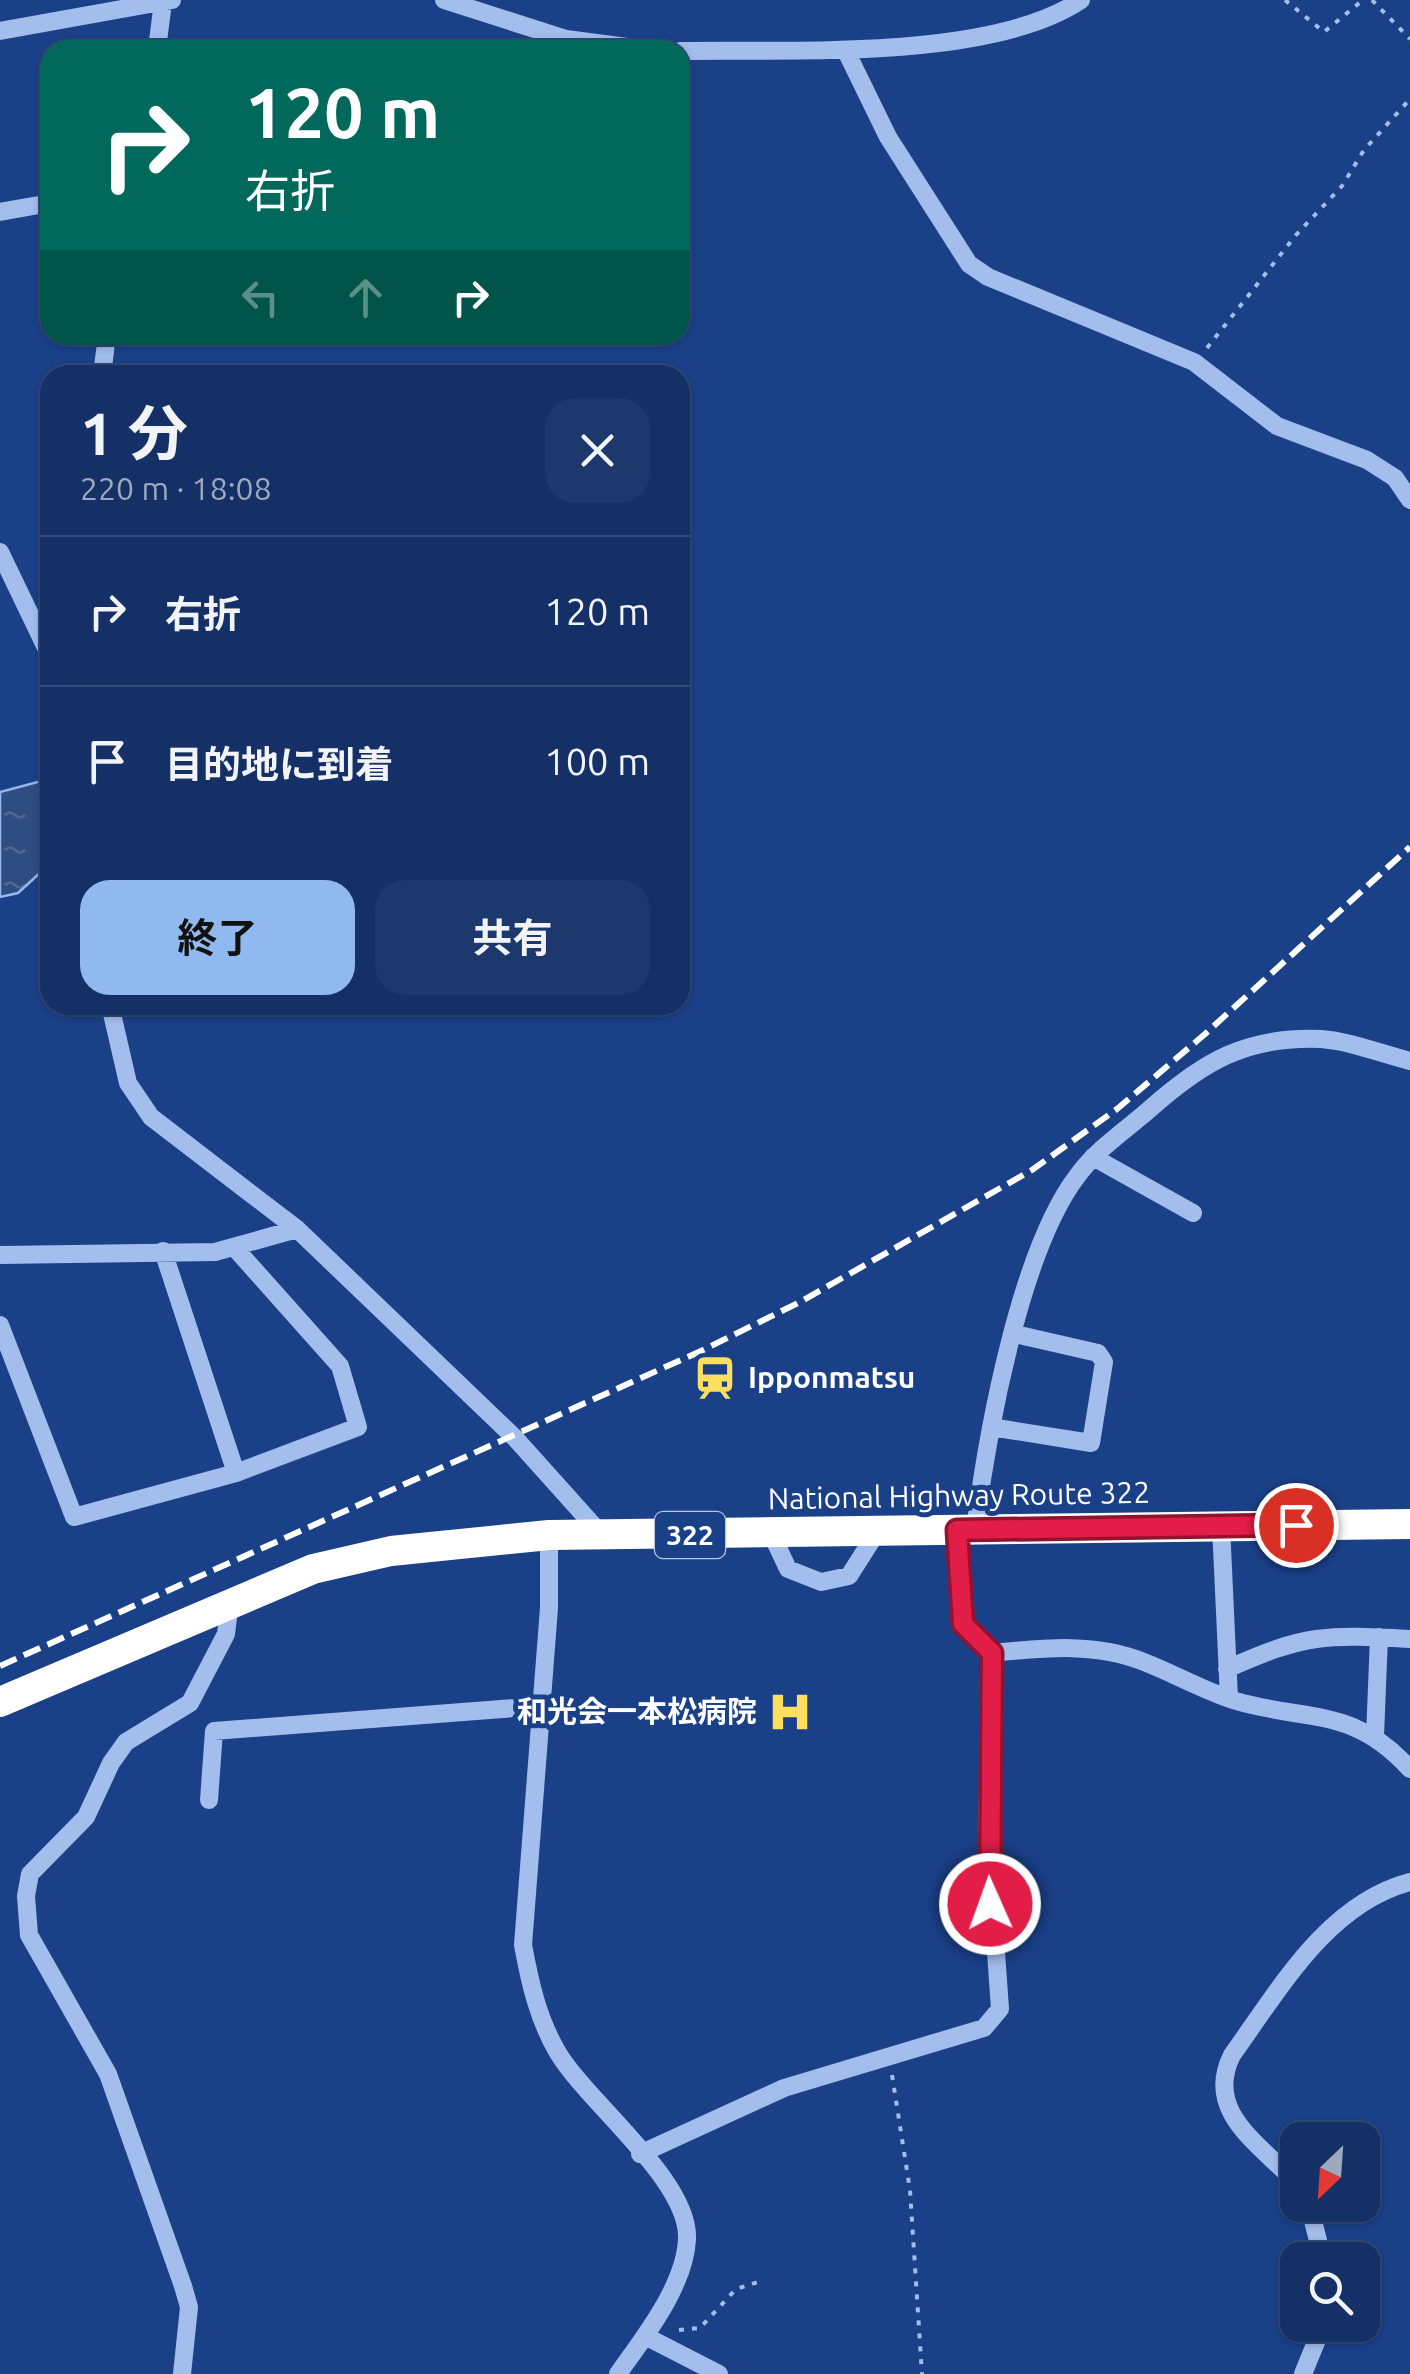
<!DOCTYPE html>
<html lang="ja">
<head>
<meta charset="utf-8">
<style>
  body { margin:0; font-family:Ubuntu,"Noto Sans JP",sans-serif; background:#1d386c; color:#f1f3f6; height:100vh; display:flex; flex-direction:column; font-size:38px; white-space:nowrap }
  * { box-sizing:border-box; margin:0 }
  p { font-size:32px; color:#9da9bf }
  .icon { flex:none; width:55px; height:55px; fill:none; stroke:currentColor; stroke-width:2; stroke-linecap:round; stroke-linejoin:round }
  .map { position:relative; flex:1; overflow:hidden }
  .side { position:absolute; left:40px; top:365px; width:650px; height:650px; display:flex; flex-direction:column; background:#143066; border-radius:30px; box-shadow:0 2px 8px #0004,0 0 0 2px #334b7a }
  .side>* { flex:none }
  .top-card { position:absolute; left:40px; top:40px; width:650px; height:305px; border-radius:30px; box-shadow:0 2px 8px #0004,0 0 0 2px #334b7a; background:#00695c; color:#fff; overflow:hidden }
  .needle { width:65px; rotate:205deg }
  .tools { position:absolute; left:1280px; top:2122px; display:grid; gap:20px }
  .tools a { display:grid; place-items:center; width:100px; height:100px; border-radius:20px; background:#143066; box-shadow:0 2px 8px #0004,0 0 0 2px #334b7a; font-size:50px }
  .pin { position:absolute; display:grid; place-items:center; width:85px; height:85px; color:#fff; margin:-42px; border:5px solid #fff; border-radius:50%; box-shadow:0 2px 10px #0007 }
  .me { position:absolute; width:110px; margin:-55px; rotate:358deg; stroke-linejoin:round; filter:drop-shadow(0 0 8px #0008) }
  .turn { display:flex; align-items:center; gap:35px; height:210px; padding:0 40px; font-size:45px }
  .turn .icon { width:130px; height:130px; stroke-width:2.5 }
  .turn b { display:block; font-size:70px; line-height:85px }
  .lanes { display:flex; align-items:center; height:95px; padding:0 40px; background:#0003; justify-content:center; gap:50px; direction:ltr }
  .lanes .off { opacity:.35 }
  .round { display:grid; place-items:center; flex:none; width:105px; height:105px; border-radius:30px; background:#1d386c }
  .overview { display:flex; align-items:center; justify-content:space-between; height:170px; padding:0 40px }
  h1 { font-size:60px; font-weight:700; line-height:75px }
  .cta { display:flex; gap:20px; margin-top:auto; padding:20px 40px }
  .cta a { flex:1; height:115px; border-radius:30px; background:#90b9f0; color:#111; font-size:40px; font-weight:700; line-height:115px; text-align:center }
  .cta a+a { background:#1d386c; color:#f1f3f6 }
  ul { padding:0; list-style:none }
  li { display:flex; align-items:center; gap:30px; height:150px; padding:0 40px; border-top:2px solid #334b7a }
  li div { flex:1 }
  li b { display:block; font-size:38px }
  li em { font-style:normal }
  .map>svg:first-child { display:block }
  .water { fill:url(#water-ripples); stroke:#95b7ee; stroke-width:2.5 }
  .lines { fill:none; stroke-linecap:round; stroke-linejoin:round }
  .path { stroke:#a3bdec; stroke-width:4; stroke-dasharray:5 8; stroke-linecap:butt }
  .minor { stroke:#a3bdec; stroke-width:18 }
  .highway { stroke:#fff; stroke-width:30 }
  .rail { stroke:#fff; stroke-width:6; stroke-dasharray:18 8; stroke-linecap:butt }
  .route-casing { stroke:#92132f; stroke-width:25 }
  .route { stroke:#e11d48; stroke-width:18 }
  .labels { text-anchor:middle; stroke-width:10; stroke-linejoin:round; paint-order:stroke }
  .shield { fill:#1a4088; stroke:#bac6db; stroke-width:2.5 }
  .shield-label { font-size:28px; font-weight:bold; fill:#fff }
  .poi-label { font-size:30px; font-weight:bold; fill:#fff; stroke:#1a4088; text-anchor:start }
  .street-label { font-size:30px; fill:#fff; stroke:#1a4088 }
</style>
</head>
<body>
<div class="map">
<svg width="1410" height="2374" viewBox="0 0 1410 2374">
  <defs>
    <pattern id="water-ripples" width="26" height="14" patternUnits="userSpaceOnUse" patternTransform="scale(2.5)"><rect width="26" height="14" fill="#304d82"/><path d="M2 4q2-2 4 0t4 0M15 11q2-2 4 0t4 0" fill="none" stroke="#4f6895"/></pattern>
  </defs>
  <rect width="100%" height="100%" fill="#1a4088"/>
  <path class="water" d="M 45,780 L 50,783 L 50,846 L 40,853 L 41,872 L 18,893 L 0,897 L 0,792 Z"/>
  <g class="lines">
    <path class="path" d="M 1285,0 L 1324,32 L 1363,0
      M 1372,0 L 1410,39
      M 1207,348 L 1296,235 L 1342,186 L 1364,150 L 1410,99
      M 892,2075 L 910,2190 L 922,2374
      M 679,2330 L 700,2328 L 736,2289 L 764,2280"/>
    <path class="minor" d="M 444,0 L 566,39 L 650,50
      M 163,2 L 158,41 L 167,50
      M 0,31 L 172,0
      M 531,50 L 566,39
      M 680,51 C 789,49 990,61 1081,0
      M 846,51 L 888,137 L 969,264 L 988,277 L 1194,362 L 1277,426 L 1367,460 L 1395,478 L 1410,500
      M 0,212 L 50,203
      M 102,375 L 107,335
      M 0,552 L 50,656
      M 110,1005 L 128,1083 L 151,1117 L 297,1229 L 515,1438 L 602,1535
      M 1093,1157 L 1193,1213
      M 163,1251 L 236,1473
      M 0,1255 L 215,1252 L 297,1229
      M 0,1325 L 74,1517 L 236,1473 L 358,1427 L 340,1366 L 234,1247
      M 991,1427 L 1091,1443 L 1104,1362 L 1098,1353 L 1015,1334
      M 1221,1526 L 1229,1698
      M 975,1530 C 987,1434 1020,1250 1078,1175 C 1098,1148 1126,1130 1151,1108 C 1204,1061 1247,1036 1321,1039 C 1350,1041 1382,1054 1410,1061
      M 549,1535 L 549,1608 L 523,1945 C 530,1983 538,2019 558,2053 C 589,2104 690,2181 687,2239 C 685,2286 644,2337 618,2374
      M 772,1535 L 788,1569 L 821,1582 L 849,1576 L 877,1532
      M 992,1653 C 1043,1648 1095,1642 1144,1662 C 1175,1674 1204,1691 1236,1701 C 1308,1722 1353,1706 1410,1769
      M 1227,1669 C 1305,1634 1326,1634 1410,1639
      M 1375,1736 L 1379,1637
      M 209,1800 L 214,1731 L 541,1706
      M 640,2154 L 784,2088 L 984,2028 L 1000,2009 L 987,1825 L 992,1653 L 963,1624 L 957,1530
      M 1298,2185 C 1262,2145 1203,2113 1232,2055 C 1279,1990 1327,1904 1410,1882
      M 1309,2205 L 1323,2260
      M 645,2336 L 719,2374
      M 182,2374 L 189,2307 L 183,2286 L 108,2074 L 29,1935 L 26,1896 L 30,1874 L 86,1817 L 111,1763 L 126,1742 L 190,1703 L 226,1634 L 230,1602
      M 1303,2374 L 1323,2325"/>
    <path class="highway" d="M 0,1702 L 313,1569 L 391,1551 L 549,1535 L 1410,1524"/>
    <path class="rail" d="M 0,1666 L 701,1351 L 800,1302 L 1032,1170 L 1117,1109 L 1205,1034 L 1410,847"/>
  </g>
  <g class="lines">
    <g class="route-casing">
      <path id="route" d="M 990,1904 L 992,1653 L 963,1624 L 957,1530 L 1296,1525"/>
    </g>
    <use href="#route" class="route"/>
  </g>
  <defs>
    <g id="station-bare" transform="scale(3.45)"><path d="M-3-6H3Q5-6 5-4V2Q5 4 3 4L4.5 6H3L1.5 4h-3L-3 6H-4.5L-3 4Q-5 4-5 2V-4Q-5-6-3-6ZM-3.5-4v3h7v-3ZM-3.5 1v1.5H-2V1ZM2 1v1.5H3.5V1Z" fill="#fede5f" stroke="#1a4088" stroke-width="2.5" paint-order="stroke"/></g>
    <g id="hospital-bare" transform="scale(3.45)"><path d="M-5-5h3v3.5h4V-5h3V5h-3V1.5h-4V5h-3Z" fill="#fede5f" stroke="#1a4088" stroke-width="2.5" paint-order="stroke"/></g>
  </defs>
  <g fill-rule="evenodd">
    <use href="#station-bare" x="715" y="1378"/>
    <use href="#hospital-bare" x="790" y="1712"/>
  </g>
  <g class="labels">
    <rect class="shield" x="655" y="1512" width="70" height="46" rx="8"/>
    <g class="shield-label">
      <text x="690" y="1545">322</text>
    </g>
    <g class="poi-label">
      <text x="748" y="1388">Ipponmatsu</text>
      <text x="757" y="1722" text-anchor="end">和光会一本松病院</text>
    </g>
    <g class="street-label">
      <text transform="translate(959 1496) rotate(-1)" y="10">National Highway Route 322</text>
    </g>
  </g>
</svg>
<div class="tools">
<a><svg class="needle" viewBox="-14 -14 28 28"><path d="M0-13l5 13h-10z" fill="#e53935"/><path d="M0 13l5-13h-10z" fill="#9da9bf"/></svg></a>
<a><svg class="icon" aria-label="search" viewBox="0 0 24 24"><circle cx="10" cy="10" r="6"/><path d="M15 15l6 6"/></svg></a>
</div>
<div class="pin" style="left:1296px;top:1525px;background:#d93025"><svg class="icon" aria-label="arrive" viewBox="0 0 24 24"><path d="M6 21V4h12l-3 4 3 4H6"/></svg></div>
<svg class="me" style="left:990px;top:1904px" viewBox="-20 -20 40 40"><circle r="17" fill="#e11d48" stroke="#fff" stroke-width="3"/><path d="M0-11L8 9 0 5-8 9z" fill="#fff"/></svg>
<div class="top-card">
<div class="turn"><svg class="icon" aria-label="right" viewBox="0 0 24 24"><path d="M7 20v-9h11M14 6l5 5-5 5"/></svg><div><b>120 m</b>右折</div></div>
<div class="lanes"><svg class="icon off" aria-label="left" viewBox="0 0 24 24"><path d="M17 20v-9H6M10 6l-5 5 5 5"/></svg><svg class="icon off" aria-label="ahead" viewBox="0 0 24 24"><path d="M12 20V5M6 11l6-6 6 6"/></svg><svg class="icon" aria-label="right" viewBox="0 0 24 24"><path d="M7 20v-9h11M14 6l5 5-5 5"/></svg></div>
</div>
<section class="side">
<div class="overview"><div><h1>1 分</h1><p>220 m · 18:08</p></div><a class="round"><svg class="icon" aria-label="close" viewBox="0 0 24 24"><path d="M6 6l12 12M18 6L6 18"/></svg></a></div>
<ul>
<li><svg class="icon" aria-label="right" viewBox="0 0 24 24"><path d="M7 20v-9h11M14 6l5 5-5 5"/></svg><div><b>右折</b></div><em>120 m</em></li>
<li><svg class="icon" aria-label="arrive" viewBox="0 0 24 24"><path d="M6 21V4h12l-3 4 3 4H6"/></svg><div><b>目的地に到着</b></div><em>100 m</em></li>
</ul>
<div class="cta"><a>終了</a><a>共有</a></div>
</section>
</div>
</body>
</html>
